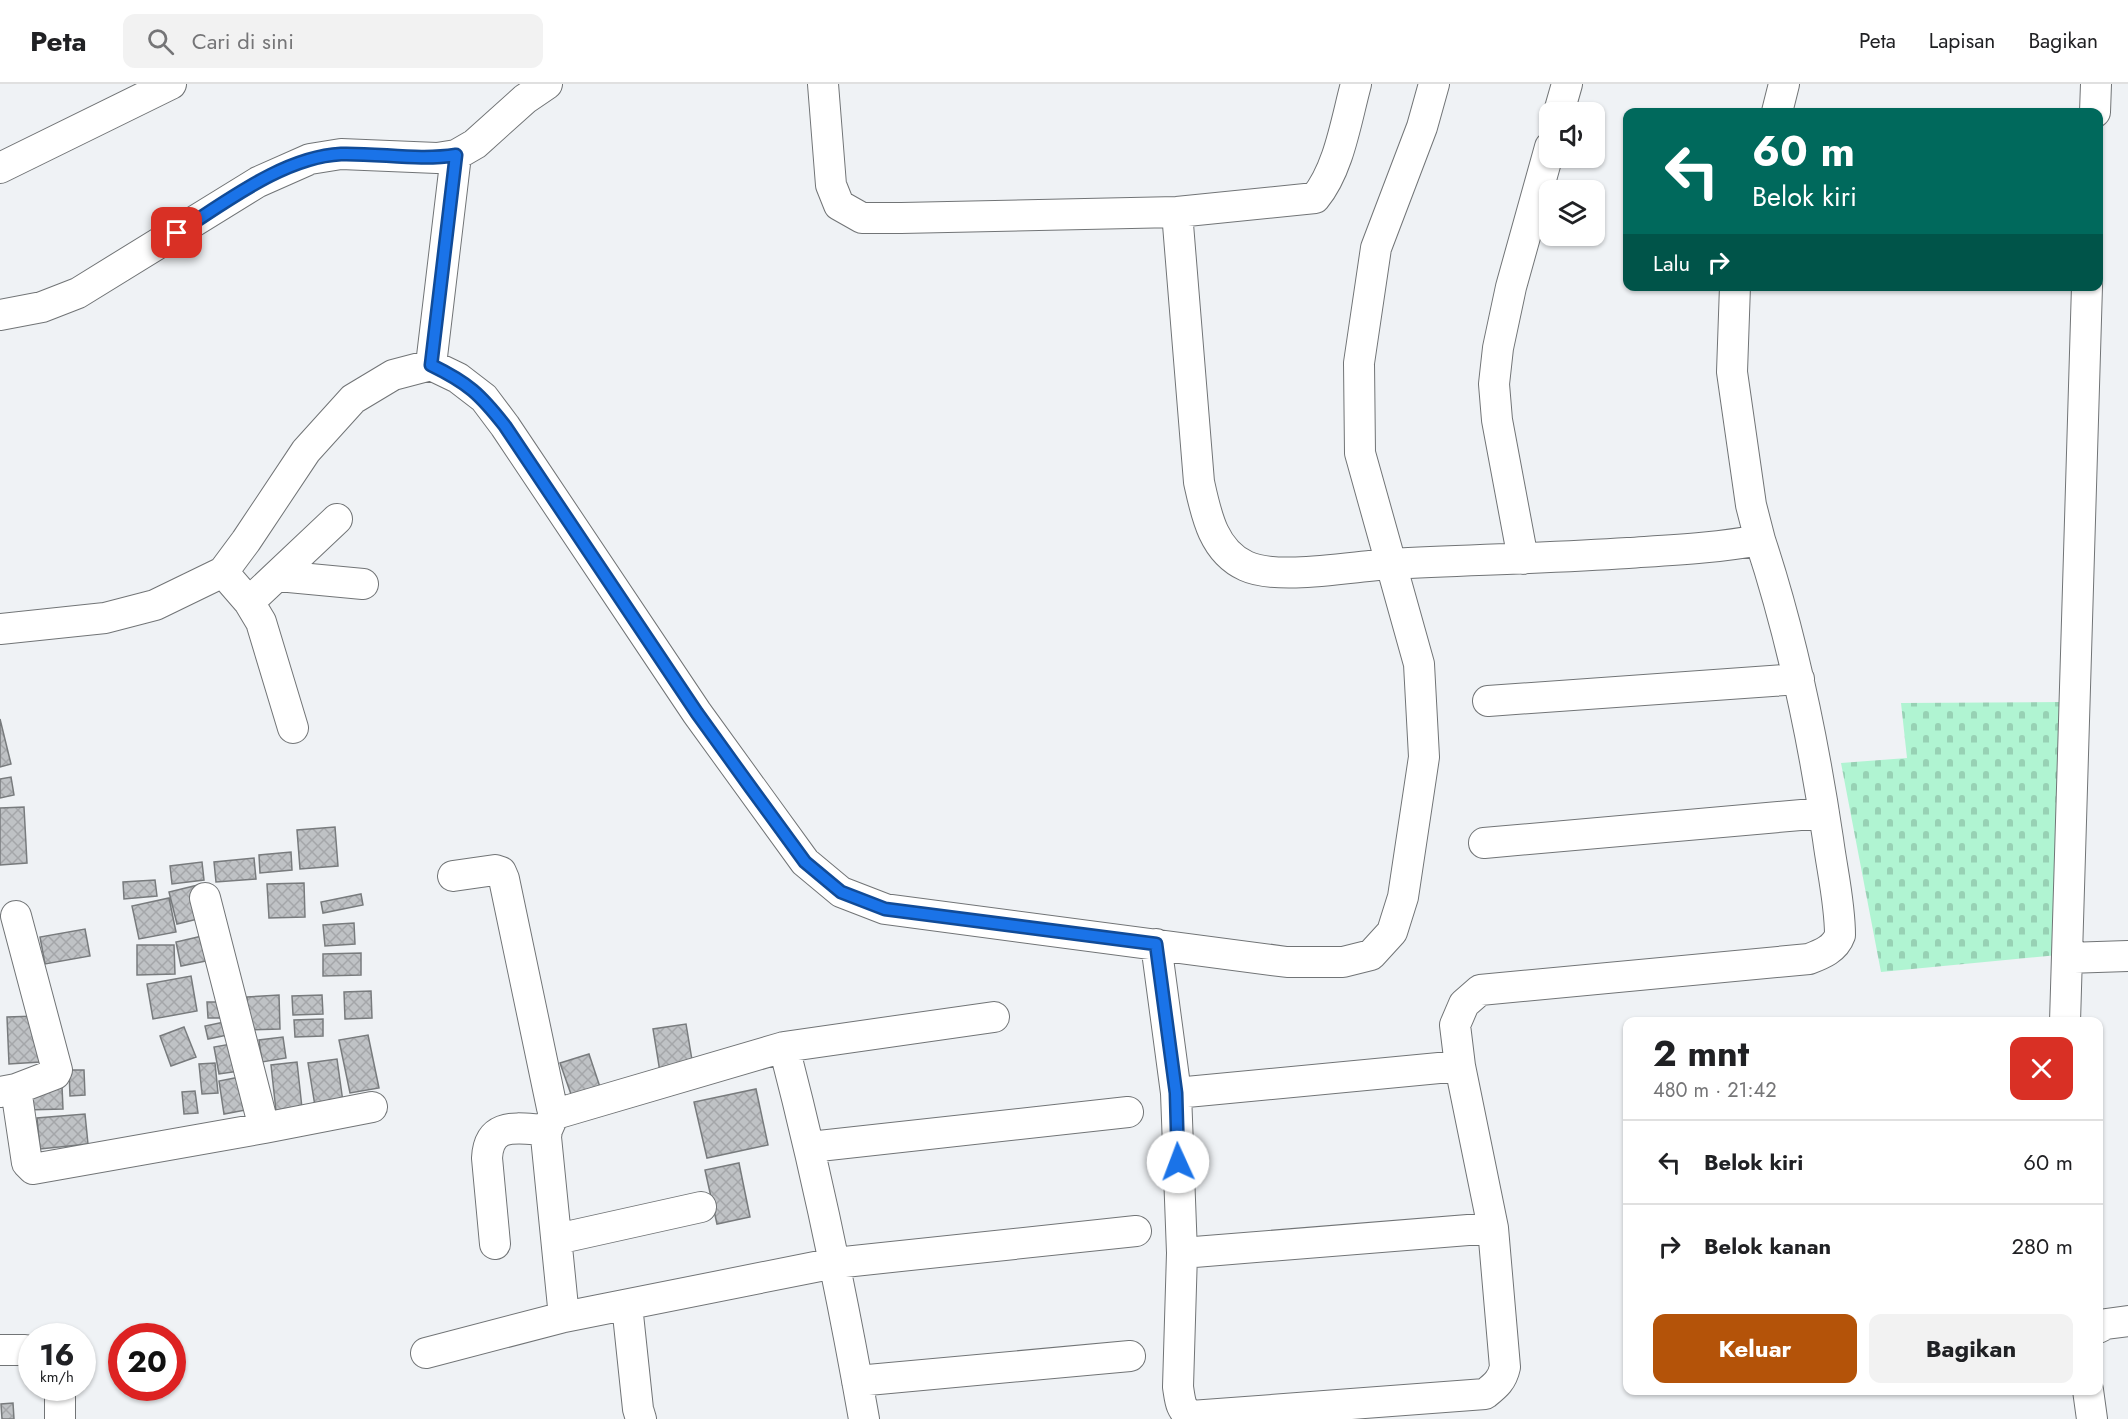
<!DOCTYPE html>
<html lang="id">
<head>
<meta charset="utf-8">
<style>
  body { margin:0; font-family:Jost,sans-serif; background:#f2f2f2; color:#202124; height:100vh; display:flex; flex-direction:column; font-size:22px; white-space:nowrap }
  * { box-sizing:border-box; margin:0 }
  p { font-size:20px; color:#757577 }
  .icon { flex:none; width:33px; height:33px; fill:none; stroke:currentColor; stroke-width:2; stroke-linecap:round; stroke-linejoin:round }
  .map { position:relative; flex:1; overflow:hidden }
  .side { position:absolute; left:1623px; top:933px; width:480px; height:378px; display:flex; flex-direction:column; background:#fff; border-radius:12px; box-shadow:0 2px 4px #0004 }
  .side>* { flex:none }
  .guide { position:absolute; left:1623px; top:24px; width:480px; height:183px; border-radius:12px; box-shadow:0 2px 4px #0004; background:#00695c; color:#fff; overflow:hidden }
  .tools { position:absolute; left:1539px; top:18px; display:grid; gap:12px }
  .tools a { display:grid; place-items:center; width:66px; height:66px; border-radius:12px; background:#fff; box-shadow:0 2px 4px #0004; font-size:30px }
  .speed { position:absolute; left:18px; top:1239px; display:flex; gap:12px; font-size:30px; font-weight:700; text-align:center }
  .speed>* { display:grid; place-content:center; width:78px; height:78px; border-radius:50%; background:#fff; box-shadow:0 2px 4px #0004; line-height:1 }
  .speed small { font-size:15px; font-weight:400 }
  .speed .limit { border:9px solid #d22; background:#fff; color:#111 }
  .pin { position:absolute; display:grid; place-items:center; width:51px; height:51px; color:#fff; margin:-26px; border-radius:12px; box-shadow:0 3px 9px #0006 }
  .me { position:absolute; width:66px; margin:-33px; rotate:358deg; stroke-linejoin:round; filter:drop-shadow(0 0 4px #0008) }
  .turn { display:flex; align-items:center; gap:21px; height:126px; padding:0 30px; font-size:27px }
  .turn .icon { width:78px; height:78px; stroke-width:2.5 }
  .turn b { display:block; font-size:42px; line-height:51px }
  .then { display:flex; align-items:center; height:57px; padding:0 30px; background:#0003; gap:12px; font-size:22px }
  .round { display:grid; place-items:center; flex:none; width:63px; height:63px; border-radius:12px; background:#f2f2f2 }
  .headline { display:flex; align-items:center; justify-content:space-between; height:102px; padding:0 30px }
  h1 { font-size:36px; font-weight:700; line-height:45px }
  .button { display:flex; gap:12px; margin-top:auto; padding:12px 30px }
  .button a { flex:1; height:69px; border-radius:12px; background:#b45309; color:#fff; font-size:24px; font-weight:700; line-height:69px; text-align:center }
  .button a+a { background:#f2f2f2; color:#202124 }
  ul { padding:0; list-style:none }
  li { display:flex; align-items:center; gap:18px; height:84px; padding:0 30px; border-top:2px solid #e0e0e0 }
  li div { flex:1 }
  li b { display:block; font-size:22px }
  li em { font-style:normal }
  header { display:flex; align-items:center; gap:36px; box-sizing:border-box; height:84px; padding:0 30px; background:#fff; border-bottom:2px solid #e0e0e0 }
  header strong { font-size:28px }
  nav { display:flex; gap:33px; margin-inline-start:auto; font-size:21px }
  .search { width:420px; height:54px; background:#f2f2f2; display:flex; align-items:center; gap:15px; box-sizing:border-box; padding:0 21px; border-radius:12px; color:#757577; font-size:22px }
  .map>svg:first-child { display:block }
  .cemetery { fill:url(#cemetery-stones) }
  .building { fill:url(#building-cross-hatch); stroke:#787b7d; stroke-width:1.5 }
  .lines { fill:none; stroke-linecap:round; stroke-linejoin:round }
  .minor-casing { stroke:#717476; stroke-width:32 }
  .minor { stroke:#fff; stroke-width:30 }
  .route-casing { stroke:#114b97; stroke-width:15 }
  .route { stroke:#1a73e8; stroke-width:10 }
</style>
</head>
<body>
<header>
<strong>Peta</strong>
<div class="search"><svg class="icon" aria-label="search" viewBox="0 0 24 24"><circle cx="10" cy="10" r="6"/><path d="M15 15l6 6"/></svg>Cari di sini</div>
<nav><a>Peta</a><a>Lapisan</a><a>Bagikan</a></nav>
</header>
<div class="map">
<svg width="2128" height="1335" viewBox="0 0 2128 1335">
  <defs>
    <pattern id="cemetery-stones" width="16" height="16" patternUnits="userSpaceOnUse" patternTransform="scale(1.5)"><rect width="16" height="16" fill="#b0f4d2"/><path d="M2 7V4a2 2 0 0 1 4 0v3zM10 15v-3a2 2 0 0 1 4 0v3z" fill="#97d1b4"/></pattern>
    <pattern id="building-cross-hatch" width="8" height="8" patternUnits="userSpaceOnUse" patternTransform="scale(1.5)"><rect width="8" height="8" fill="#bfc2c5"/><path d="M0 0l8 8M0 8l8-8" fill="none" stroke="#a4a6a9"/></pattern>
  </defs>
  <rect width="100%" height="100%" fill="#eff2f5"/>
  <path class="cemetery" d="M 2063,618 L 2058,871 L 1881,888 L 1841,679 L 1907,674 L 1901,619 Z"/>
  <path class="building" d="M 0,635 L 11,680 L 0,683 Z
    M 11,693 L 14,711 L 0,714 L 0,695 Z
    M 24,723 L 27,779 L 0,781 L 0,724 Z
    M 335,743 L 338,782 L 300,785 L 297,746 Z
    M 291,768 L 292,786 L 260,789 L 259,771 Z
    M 254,774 L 256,795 L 216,798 L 214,778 Z
    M 202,778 L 204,796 L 172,800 L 170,782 Z
    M 155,796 L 157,812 L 124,815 L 123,798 Z
    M 304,799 L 305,833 L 269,834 L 267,800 Z
    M 198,801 L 206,833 L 177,840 L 169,808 Z
    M 361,810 L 363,821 L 323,829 L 321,818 Z
    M 169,814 L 176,848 L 139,855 L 132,822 Z
    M 354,839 L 355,860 L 325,862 L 323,841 Z
    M 85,845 L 90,872 L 45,880 L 40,853 Z
    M 211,850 L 216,875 L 181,882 L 176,858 Z
    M 137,861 L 174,861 L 175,890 L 137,891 Z
    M 361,869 L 361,891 L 323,892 L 323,870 Z
    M 191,892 L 197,927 L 153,935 L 147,900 Z
    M 371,907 L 372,934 L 345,935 L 344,908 Z
    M 279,911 L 280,945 L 248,946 L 247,913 Z
    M 322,911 L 323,930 L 293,931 L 292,912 Z
    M 207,918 L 226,918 L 226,934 L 208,934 Z
    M 38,932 L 40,978 L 9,980 L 7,933 Z
    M 323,935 L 323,952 L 295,953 L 294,936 Z
    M 234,936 L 237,949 L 208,955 L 205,942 Z
    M 686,940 L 693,982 L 660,988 L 653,945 Z
    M 184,943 L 196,973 L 171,982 L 160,952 Z
    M 368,951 L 379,1004 L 350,1009 L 339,956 Z
    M 283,953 L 286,974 L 262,978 L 259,956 Z
    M 242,958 L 246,986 L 219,990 L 214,963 Z
    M 589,970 L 600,1003 L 572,1013 L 560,979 Z
    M 337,975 L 343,1018 L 315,1022 L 308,979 Z
    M 297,978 L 302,1024 L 276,1027 L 271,981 Z
    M 215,979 L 218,1009 L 202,1010 L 199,980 Z
    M 69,986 L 84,986 L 85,1011 L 70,1012 Z
    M 245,992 L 251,1025 L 224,1030 L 219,997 Z
    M 62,1002 L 63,1025 L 25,1026 L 24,1004 Z
    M 756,1005 L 768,1061 L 707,1074 L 694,1018 Z
    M 195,1007 L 198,1029 L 184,1030 L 182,1008 Z
    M 85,1030 L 88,1060 L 40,1065 L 37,1034 Z
    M 739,1079 L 750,1133 L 717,1140 L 705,1086 Z
    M 13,1319 L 14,1335 L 2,1335 L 1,1320 Z"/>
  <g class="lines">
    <g class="minor-casing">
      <path id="minor" d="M 823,0 L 831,101 L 839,121 L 862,134 L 901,134 L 1177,128 L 1315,114 C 1339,85 1346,37 1356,0
        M 1559,28 L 1567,0
        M 1777,28 L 1784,0
        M 2095,28 L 2096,0
        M 0,84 L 171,0
        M 1177,128 L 1199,398 C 1206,430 1213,467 1246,482 C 1278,497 1354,482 1391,480 C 1470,476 1549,474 1628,469 C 1673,466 1716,464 1760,456 L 1751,421 L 1732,288 L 1735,202
        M 0,231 L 42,223 L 78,209 L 258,98 L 310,75 L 341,70 L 437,74 L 456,71 L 475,60 L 525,15 L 547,0
        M 431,281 L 456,71
        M 1523,475 L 1497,336 L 1494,300 L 1498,264 L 1511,203 L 1550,63
        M 223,488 L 249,518 L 261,538 L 293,644
        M 278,492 L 363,500
        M 249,518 L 337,435
        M 0,545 L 105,534 L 155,521 L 223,488 L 246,457 L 306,367 L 353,315 L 393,291 L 431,281 L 458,294 L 484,314 L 505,342 L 697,629 L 805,778 L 841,808 L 885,825 L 1287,878 L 1343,878 L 1371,871 L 1392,848 L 1403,813 L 1424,673 L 1419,580 L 1360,369 L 1359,279 L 1376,164 L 1422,43 L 1434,0
        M 1488,617 L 1799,595
        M 1484,759 L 1824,729
        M 453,792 L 495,786 L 501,788 L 504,795 L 552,1024 L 559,1029 L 784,963
        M 1156,860 L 1176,1009 L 1182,1169 L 1178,1303 C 1180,1315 1180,1326 1191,1332 L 1485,1310 C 1495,1302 1502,1297 1505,1283 L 1493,1144 L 1460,982 L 1455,941 L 1464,920 L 1480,906 L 1809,875 C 1822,870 1835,865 1840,851 C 1840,819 1832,786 1828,755 C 1813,654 1792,553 1760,456
        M 2067,874 L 2128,872
        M 2065,938 L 2087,202
        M 16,1005 L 27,1079 L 33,1085 L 264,1044 L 205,814
        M 0,1008 L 16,1005 L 55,990 L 57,986 L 16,832
        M 1176,1009 L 1460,982
        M 264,1044 L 372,1023
        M 810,1063 L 1128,1028
        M 557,1155 L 701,1123
        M 495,1160 L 487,1074 C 489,1036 519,1045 547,1046
        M 1182,1169 L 1493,1144
        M 627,1221 L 638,1325 L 641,1335
        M 564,1233 L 835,1179 L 1136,1147
        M 2098,1244 L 2106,1240 L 2128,1237
        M 0,1266 L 25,1266 L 32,1268
        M 426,1269 L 564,1233 L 546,1053 L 547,1046 L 555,1028
        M 857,1297 L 1130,1272
        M 60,1304 L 60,1335
        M 2088,1306 L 2092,1335
        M 864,1335 C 842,1210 816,1086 784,963 L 994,933"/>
    </g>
    <use href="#minor" class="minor"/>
  </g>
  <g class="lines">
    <g class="route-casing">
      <path id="route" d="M 177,149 C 225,119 283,73 341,70 C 380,69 418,77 456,71 L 431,281 C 468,299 480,310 505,342 L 697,629 L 751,704 L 805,778 L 841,808 L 885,825 L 1156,860 L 1176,1009 L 1178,1078"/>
    </g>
    <use href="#route" class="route"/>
  </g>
</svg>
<div class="tools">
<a><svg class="icon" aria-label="sound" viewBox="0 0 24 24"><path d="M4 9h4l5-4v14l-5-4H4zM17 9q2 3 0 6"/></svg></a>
<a><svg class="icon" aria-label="layers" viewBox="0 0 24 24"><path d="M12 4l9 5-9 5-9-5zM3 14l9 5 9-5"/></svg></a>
</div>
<div class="speed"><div>16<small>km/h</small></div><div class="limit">20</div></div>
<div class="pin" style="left:177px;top:149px;background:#d93025"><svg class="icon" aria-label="arrive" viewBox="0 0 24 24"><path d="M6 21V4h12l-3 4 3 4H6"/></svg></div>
<svg class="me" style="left:1178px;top:1078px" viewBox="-20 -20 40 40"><circle r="19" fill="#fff"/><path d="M0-13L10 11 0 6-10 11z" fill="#1a73e8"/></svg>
<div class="guide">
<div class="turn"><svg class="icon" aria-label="left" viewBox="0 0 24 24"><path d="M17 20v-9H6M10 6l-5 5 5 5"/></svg><div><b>60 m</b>Belok kiri</div></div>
<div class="then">Lalu<svg class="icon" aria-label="right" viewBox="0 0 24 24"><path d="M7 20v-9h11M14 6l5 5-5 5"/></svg></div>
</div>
<section class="side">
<div class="headline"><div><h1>2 mnt</h1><p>480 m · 21:42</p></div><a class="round" style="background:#d93025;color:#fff"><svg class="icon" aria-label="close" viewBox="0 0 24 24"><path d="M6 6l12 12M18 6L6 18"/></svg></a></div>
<ul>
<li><svg class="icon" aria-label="left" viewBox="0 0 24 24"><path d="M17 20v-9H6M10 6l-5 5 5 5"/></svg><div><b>Belok kiri</b></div><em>60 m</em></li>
<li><svg class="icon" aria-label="right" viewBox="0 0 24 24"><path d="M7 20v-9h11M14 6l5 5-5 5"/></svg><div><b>Belok kanan</b></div><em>280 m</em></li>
</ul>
<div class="button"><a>Keluar</a><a>Bagikan</a></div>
</section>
</div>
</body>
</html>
